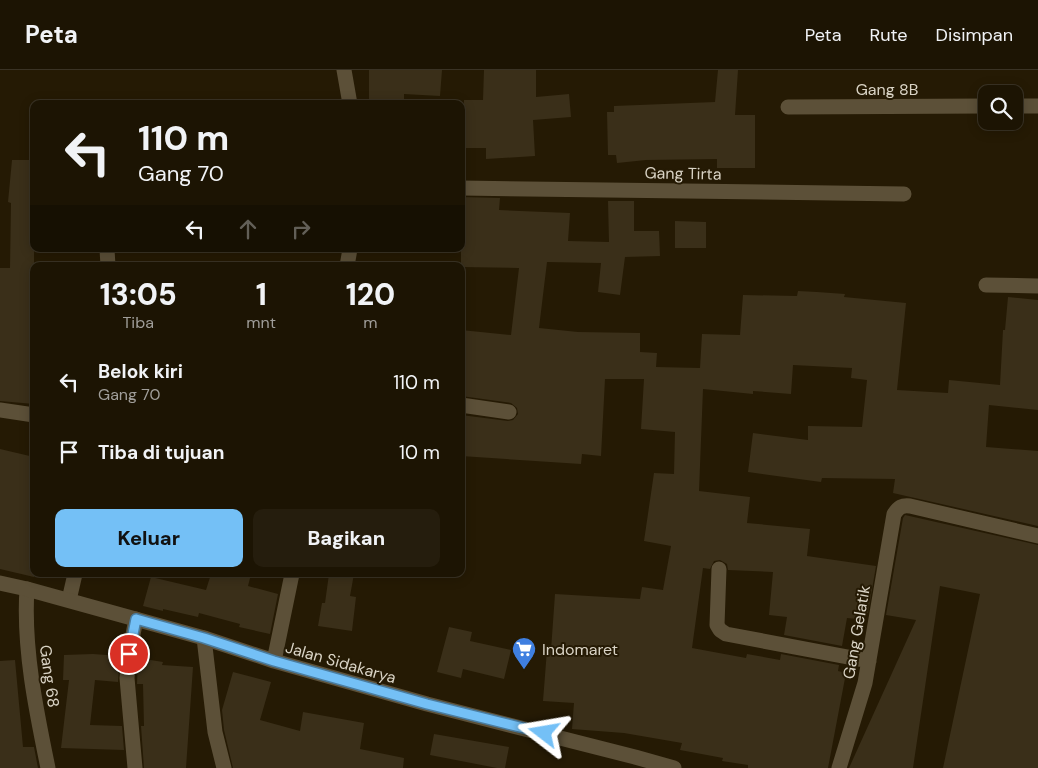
<!DOCTYPE html>
<html lang="id">
<head>
<meta charset="utf-8">
<style>
  body { margin:0; font-family:"DM Sans",sans-serif; background:#251d0d; color:#f1f3f6; height:100vh; display:flex; flex-direction:column; font-size:19px; white-space:nowrap }
  * { box-sizing:border-box; margin:0 }
  p { font-size:16px; color:#a09e9a }
  .icon { flex:none; width:28px; height:28px; fill:none; stroke:currentColor; stroke-width:2; stroke-linecap:round; stroke-linejoin:round }
  .map { position:relative; flex:1; overflow:hidden }
  .drawer { position:absolute; left:30px; top:192px; width:435px; height:315px; display:flex; flex-direction:column; background:#1c1403; border-radius:10px; box-shadow:0 2px 12px #0003,0 0 0 1px #3a3325 }
  .drawer>* { flex:none }
  .hud { position:absolute; left:30px; top:30px; width:435px; height:152px; border-radius:10px; box-shadow:0 2px 12px #0003,0 0 0 1px #3a3325; background:#1c1403; color:#f1f3f6; overflow:hidden }
  .tools { position:absolute; left:978px; top:15px; display:grid; gap:10px }
  .tools a { display:grid; place-items:center; width:45px; height:45px; border-radius:10px; background:#1c1403; box-shadow:0 2px 12px #0003,0 0 0 1px #3a3325; font-size:25px }
  .pin { position:absolute; display:grid; place-items:center; width:42px; height:42px; color:#fff; margin:-21px; border:2px solid #fff; border-radius:50%; box-shadow:0 1px 5px #0007 }
  .me { position:absolute; width:55px; margin:-28px; rotate:284deg; stroke-linejoin:round; filter:drop-shadow(0 0 4px #0008) }
  .turn { display:flex; align-items:center; gap:18px; height:105px; padding:0 25px; font-size:22px }
  .turn .icon { width:65px; height:65px; stroke-width:2.5 }
  .turn b { display:block; font-size:35px; line-height:42px }
  .lanes { display:flex; align-items:center; height:48px; padding:0 25px; background:#0003; justify-content:center; gap:25px; direction:ltr }
  .lanes .off { opacity:.35 }
  .eta { display:flex; justify-content:space-evenly; align-items:center; height:85px; text-align:center }
  .eta b { font-size:30px; font-weight:800; line-height:35px }
  .button { display:flex; gap:10px; margin-top:auto; padding:10px 25px }
  .button a { flex:1; height:58px; border-radius:10px; background:#74c0f6; color:#111; font-size:20px; font-weight:800; line-height:58px; text-align:center }
  .button a+a { background:#251d0d; color:#f1f3f6 }
  ul { padding:0; list-style:none }
  li { display:flex; align-items:center; gap:15px; height:70px; padding:0 25px }
  li div { flex:1 }
  li b { display:block; font-size:19px }
  li em { font-style:normal }
  header { display:flex; align-items:center; gap:30px; box-sizing:border-box; height:70px; padding:0 25px; background:#1c1403; border-bottom:1px solid #3a3325 }
  header strong { font-size:24px }
  nav { display:flex; gap:28px; margin-inline-start:auto; font-size:18px }
  .map>svg:first-child { display:block }
  .building { fill:#3a2f19 }
  .lines { fill:none; stroke-linecap:round; stroke-linejoin:round }
  .minor { stroke:#5c5038; stroke-width:15 }
  .tertiary { stroke:#5c5038; stroke-width:15 }
  .route-casing { stroke:#4b7da0; stroke-width:12 }
  .route { stroke:#74c0f6; stroke-width:9 }
  .labels { text-anchor:middle; stroke-width:4; stroke-linejoin:round; paint-order:stroke }
  .street-label { font-size:16px; fill:#d9d3c5; stroke:#251a04 }
  .poi-label { font-size:16px; fill:#d9d3c5; stroke:#251a04; text-anchor:start }
</style>
</head>
<body>
<header>
<strong>Peta</strong>
<nav><a>Peta</a><a>Rute</a><a>Disimpan</a></nav>
</header>
<div class="map">
<svg width="1038" height="698" viewBox="0 0 1038 698">
  <rect width="100%" height="100%" fill="#251a04"/>
  <path class="building" d="M 369,0 L 442,0 L 440,26 L 404,24 L 404,34 L 369,34 Z
    M 484,0 L 536,0 L 536,27 L 569,24 L 571,47 L 533,50 L 535,86 L 486,89 L 486,78 L 463,78 L 464,30 L 483,30 Z
    M 718,0 L 738,0 L 735,45 L 755,45 L 755,98 L 717,98 L 717,89 L 646,90 L 617,93 L 616,85 L 608,85 L 607,42 L 614,42 L 614,36 L 715,32 Z
    M 12,90 L 34,90 L 34,334 L 0,331 L 0,198 L 10,198 L 11,133 L 8,132 Z
    M 461,127 L 500,128 L 499,140 L 570,143 L 568,171 L 609,172 L 608,131 L 634,131 L 634,161 L 659,161 L 660,186 L 625,187 L 620,225 L 598,222 L 601,193 L 547,192 L 539,258 L 578,262 L 640,263 L 640,282 L 657,283 L 656,297 L 700,298 L 702,264 L 740,265 L 743,225 L 797,226 L 798,221 L 817,222 L 845,224 L 844,227 L 906,233 L 897,320 L 948,323 L 949,310 L 1000,315 L 1003,260 L 1005,260 L 1008,227 L 1038,230 L 1038,340 L 989,335 L 986,377 L 1038,381 L 1038,456 L 893,423 L 895,409 L 822,408 L 821,412 L 748,402 L 753,363 L 808,370 L 808,356 L 862,357 L 867,310 L 851,308 L 852,298 L 793,295 L 791,324 L 753,321 L 753,324 L 703,319 L 699,421 L 750,427 L 747,453 L 810,459 L 807,486 L 876,496 L 868,543 L 858,541 L 857,549 L 847,548 L 842,576 L 784,565 L 787,547 L 769,545 L 773,502 L 728,500 L 727,494 L 720,490 L 714,491 L 710,499 L 703,498 L 692,578 L 746,588 L 747,584 L 780,590 L 781,584 L 839,595 L 838,601 L 846,603 L 828,698 L 748,698 L 748,695 L 722,691 L 723,688 L 680,680 L 682,673 L 624,663 L 572,659 L 574,633 L 543,631 L 547,580 L 551,580 L 555,524 L 640,529 L 642,517 L 663,520 L 671,476 L 644,471 L 654,403 L 674,404 L 675,362 L 641,359 L 644,309 L 605,309 L 601,386 L 582,384 L 581,394 L 461,386 L 461,345 L 508,351 L 513,350 L 518,344 L 517,338 L 511,333 L 461,326 L 461,260 L 511,265 L 519,198 L 461,197 Z
    M 675,151 L 706,152 L 706,178 L 675,178 Z
    M 0,379 L 34,387 L 34,507 L 0,499 Z
    M 905,445 L 1038,475 L 1038,698 L 943,698 L 980,524 L 940,516 L 913,698 L 849,698 L 916,550 L 886,545 L 903,448 Z
    M 211,504 L 251,504 L 248,516 L 278,524 L 270,564 L 239,557 L 240,554 L 199,543 L 198,547 L 163,539 L 163,541 L 143,536 L 151,507 L 206,520 Z
    M 329,504 L 354,504 L 350,526 L 356,527 L 352,561 L 318,556 L 322,533 L 325,533 Z
    M 449,557 L 472,562 L 470,571 L 511,580 L 504,609 L 463,599 L 461,608 L 437,602 Z
    M 93,584 L 120,586 L 118,612 L 95,610 L 90,655 L 122,656 L 124,680 L 61,678 L 69,610 L 63,610 L 64,585 Z
    M 138,588 L 163,592 L 162,595 L 193,597 L 186,698 L 144,698 L 141,656 L 144,656 L 143,614 L 137,614 Z
    M 15,590 L 23,677 L 34,677 L 38,698 L 0,698 L 0,591 Z
    M 233,602 L 271,612 L 260,650 L 300,661 L 303,642 L 364,653 L 360,679 L 404,688 L 403,698 L 233,698 L 224,660 L 222,640 Z
    M 434,664 L 509,677 L 505,698 L 497,698 L 430,685 Z"/>
  <g class="lines">
    <path class="minor" d="M 1014,36 L 1038,36
      M 788,37 L 986,36
      M 461,118 L 904,124
      M 107,179 L 108,196
      M 986,215 L 1038,216
      M 461,335 L 509,342
      M 0,340 L 34,345
      M 719,499 L 717,555 L 720,560 L 726,564 L 869,591
      M 27,519 C 23,577 36,640 48,698
      M 69,530 L 75,504
      M 204,568 L 215,662 L 224,698
      M 135,698 L 127,608 L 129,585 L 136,549
      M 839,698 L 865,613 L 894,444 C 899,437 902,435 910,436 L 1038,466"/>
    <path class="tertiary" d="M 344,0 L 350,34
      M 347,196 L 350,179
      M 0,513 L 27,519 L 204,568 L 274,591 L 427,634 L 635,687 L 674,698
      M 274,591 L 292,504"/>
  </g>
  <g class="lines">
    <g class="route-casing">
      <path id="route" d="M 129,584 L 136,549 L 204,568 L 274,591 L 427,634 L 544,663"/>
    </g>
    <use href="#route" class="route"/>
  </g>
  <defs>
    <g id="supermarket-pin" transform="scale(1.25)"><path d="M0 17L-7.5 6A9.5 9.5 0 1 1 7.5 6Z" fill="#3f7fe0" stroke="#251a04"/><path d="M-6-5.5h2.5l.6 2H6L4.5 2H-2.5L-4.4-4H-6ZM-1.5 3.2a1.3 1.3 0 1 0 .1 0ZM3 3.2a1.3 1.3 0 1 0 .1 0Z" fill="#fff"/></g>
  </defs>
  <g fill-rule="evenodd">
    <use href="#supermarket-pin" x="524" y="579"/>
  </g>
  <g class="labels">
    <g class="street-label">
      <text x="887" y="25">Gang 8B</text>
      <text transform="translate(683 103) rotate(1)" y="6">Gang Tirta</text>
      <text transform="translate(856 562) rotate(-80)" y="6">Gang Gelatik</text>
      <text transform="translate(341 592) rotate(16)" y="6">Jalan Sidakarya</text>
      <text transform="translate(50 606) rotate(82)" y="6">Gang 68</text>
    </g>
    <g class="poi-label">
      <text x="542" y="585">Indomaret</text>
    </g>
  </g>
</svg>
<div class="tools">
<a><svg class="icon" aria-label="search" viewBox="0 0 24 24"><circle cx="10" cy="10" r="6"/><path d="M15 15l6 6"/></svg></a>
</div>
<div class="pin" style="left:129px;top:584px;background:#d93025"><svg class="icon" aria-label="arrive" viewBox="0 0 24 24"><path d="M6 21V4h12l-3 4 3 4H6"/></svg></div>
<svg class="me" style="left:544px;top:663px" viewBox="-20 -20 40 40"><path d="M0-17L14 15 0 8-14 15z" fill="#74c0f6" stroke="#fff" stroke-width="4"/></svg>
<div class="hud">
<div class="turn"><svg class="icon" aria-label="left" viewBox="0 0 24 24"><path d="M17 20v-9H6M10 6l-5 5 5 5"/></svg><div><b>110 m</b>Gang 70</div></div>
<div class="lanes"><svg class="icon" aria-label="left" viewBox="0 0 24 24"><path d="M17 20v-9H6M10 6l-5 5 5 5"/></svg><svg class="icon off" aria-label="ahead" viewBox="0 0 24 24"><path d="M12 20V5M6 11l6-6 6 6"/></svg><svg class="icon off" aria-label="right" viewBox="0 0 24 24"><path d="M7 20v-9h11M14 6l5 5-5 5"/></svg></div>
</div>
<section class="drawer">
<div class="eta">
<div><b>13:05</b><p>Tiba</p></div>
<div><b>1</b><p>mnt</p></div>
<div><b>120</b><p>m</p></div>
</div>
<ul>
<li><svg class="icon" aria-label="left" viewBox="0 0 24 24"><path d="M17 20v-9H6M10 6l-5 5 5 5"/></svg><div><b>Belok kiri</b><p>Gang 70</p></div><em>110 m</em></li>
<li><svg class="icon" aria-label="arrive" viewBox="0 0 24 24"><path d="M6 21V4h12l-3 4 3 4H6"/></svg><div><b>Tiba di tujuan</b></div><em>10 m</em></li>
</ul>
<div class="button"><a>Keluar</a><a>Bagikan</a></div>
</section>
</div>
</body>
</html>
